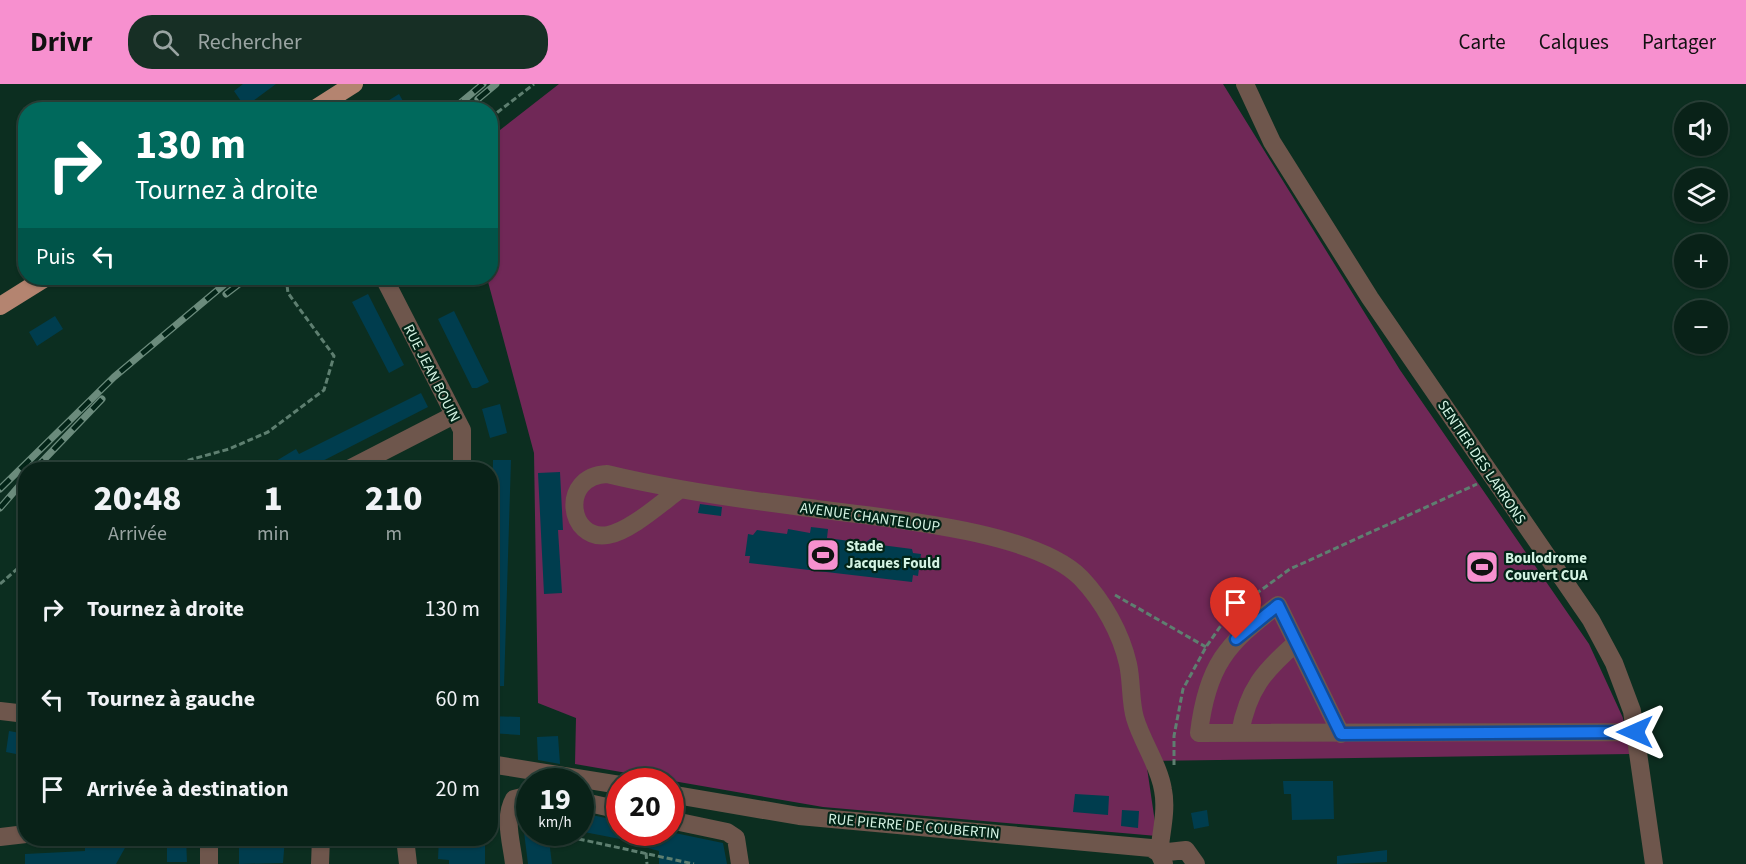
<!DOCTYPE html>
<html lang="fr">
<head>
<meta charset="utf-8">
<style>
  body { margin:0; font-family:"Source Sans 3",sans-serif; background:#172f25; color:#f1f3f6; height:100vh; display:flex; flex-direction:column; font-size:22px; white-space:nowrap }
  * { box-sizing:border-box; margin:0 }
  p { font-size:20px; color:#99a4a2 }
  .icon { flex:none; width:33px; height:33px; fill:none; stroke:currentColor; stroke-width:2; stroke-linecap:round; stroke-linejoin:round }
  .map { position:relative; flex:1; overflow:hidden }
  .sheet { position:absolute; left:18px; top:378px; width:480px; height:384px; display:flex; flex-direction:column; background:#092218; border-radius:24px; box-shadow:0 2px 4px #0004,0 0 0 2px #293f37 }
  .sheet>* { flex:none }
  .hud { position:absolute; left:18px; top:18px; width:480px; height:183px; border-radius:24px; box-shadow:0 2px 4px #0004,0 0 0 2px #293f37; background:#00695c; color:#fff; overflow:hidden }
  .buttons { position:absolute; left:1674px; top:18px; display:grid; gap:12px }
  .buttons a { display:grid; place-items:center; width:54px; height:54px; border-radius:50%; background:#092218; box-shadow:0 2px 4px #0004,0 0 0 2px #293f37; font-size:30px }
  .speed { position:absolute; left:516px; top:684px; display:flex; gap:12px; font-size:30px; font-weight:700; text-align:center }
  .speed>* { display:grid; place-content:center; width:78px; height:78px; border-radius:50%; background:#092218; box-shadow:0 2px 4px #0004,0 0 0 2px #293f37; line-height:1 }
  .speed small { font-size:15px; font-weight:400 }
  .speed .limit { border:9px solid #d22; background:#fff; color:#111 }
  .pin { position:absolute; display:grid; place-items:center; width:51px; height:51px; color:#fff; margin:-62px -26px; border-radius:50% 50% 50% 0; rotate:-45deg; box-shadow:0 0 6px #0007 }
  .pin .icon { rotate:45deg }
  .me { position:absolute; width:66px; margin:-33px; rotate:270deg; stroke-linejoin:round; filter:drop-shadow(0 0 4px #0008) }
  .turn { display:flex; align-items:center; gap:21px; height:126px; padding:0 18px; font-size:27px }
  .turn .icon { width:78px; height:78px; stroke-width:2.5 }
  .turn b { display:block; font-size:42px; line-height:51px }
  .then { display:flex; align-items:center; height:57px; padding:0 18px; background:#0003; gap:12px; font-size:22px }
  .eta { display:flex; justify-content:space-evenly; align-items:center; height:102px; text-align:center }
  .eta b { font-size:36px; font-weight:800; line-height:42px }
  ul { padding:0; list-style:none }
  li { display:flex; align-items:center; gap:18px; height:90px; padding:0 18px }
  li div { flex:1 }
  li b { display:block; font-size:22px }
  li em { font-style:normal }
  header { display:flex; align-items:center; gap:36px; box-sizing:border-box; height:84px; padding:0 30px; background:#f790cf; color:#111 }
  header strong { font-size:28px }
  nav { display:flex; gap:33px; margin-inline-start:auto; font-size:21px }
  .search { width:420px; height:54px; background:#172f25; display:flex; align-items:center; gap:15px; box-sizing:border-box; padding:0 21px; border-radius:24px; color:#99a4a2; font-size:22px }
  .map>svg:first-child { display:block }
  .green { fill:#702857 }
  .building { fill:#003d4e }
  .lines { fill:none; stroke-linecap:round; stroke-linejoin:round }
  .path { stroke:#5e7f70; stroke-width:3; stroke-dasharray:6 3; stroke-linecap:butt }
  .minor { stroke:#6e564c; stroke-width:18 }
  .major { stroke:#b48470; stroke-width:18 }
  .rail-casing { stroke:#6b8b7c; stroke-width:7 }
  .rail { stroke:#022417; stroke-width:4.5; stroke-dasharray:14; stroke-linecap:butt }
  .route-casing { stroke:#114b97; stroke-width:15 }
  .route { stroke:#1a73e8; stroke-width:10 }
  .labels { text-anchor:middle; stroke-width:4.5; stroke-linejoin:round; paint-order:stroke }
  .street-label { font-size:15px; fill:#d4f3e3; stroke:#022417 }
  .poi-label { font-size:15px; font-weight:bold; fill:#d4f3e3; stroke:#022417; text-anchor:start }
</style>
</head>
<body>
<header>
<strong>Drivr</strong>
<div class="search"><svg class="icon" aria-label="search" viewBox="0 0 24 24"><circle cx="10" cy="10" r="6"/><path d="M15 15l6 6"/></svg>Rechercher</div>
<nav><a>Carte</a><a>Calques</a><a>Partager</a></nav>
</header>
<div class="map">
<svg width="1746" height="780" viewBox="0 0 1746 780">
  <rect width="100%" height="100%" fill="#0c2e20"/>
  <path class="green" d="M 559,0 L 1223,0 L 1400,286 L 1589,560 L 1623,634 L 1630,670 L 1146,677 L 1157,752 L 823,723 L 575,680 L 576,634 L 538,619 L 534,369 L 487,194 L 490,194 L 491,53 Z"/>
  <path class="building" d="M 243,0 L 276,0 L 245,23 L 234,7 Z
    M 399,10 L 408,26 L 373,26 Z
    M 368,210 L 404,281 L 389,289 L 352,218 Z
    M 454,227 L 489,298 L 477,304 L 472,304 L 438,235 Z
    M 55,232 L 63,245 L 37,262 L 29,248 Z
    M 421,309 L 428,323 L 305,386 L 261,386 L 296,365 L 299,370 Z
    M 500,320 L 507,349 L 490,354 L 482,325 Z
    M 493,376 L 511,376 L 504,602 L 490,602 Z
    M 560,388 L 563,446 L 558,446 L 562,509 L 544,510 L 538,389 Z
    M 700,420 L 722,423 L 721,432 L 698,429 Z
    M 811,443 L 828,445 L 827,454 L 865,459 L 870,455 L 881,457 L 881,461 L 912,465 L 913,469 L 921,470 L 918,492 L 913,491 L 912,498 L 749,479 L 750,472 L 745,472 L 748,450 L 753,451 L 757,446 L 787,450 L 788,445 L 810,449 Z
    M 490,632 L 520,633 L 520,651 L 490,649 Z
    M 9,647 L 26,650 L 26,672 L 6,668 Z
    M 558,652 L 560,680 L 538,676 L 537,653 Z
    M 1283,697 L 1333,697 L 1334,735 L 1292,736 L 1291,710 L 1284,710 Z
    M 1075,710 L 1109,712 L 1108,731 L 1073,728 Z
    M 1122,726 L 1139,727 L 1138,744 L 1121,742 Z
    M 1207,726 L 1209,742 L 1194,745 L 1191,729 Z
    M 587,730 L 620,737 L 620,755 L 584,748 Z
    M 524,748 L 548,748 L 552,780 L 528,780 Z
    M 639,748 L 670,748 L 723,759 L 727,780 L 659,780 L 659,767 L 637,761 Z
    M 104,754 L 113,754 L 126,762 L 116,780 L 25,780 L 25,770 L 85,767 L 85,764 L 98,764 Z
    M 167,754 L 186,754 L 187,778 L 167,778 Z
    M 239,754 L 285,754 L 283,779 L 239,780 Z
    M 439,754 L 485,754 L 485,780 L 449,780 L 449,776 L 438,775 Z
    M 1387,766 L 1387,778 L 1337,780 L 1337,772 Z"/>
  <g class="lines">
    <path class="path" d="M 490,34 L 534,0
      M 153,386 L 229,365 L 268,348 L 324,306 L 334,272 L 288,209 L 287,201 L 291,194
      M 0,500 L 26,477
      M 1115,511 L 1206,563
      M 1174,681 L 1174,652 L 1183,605 L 1206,563 L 1222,540 L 1239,522 L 1290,485 L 1477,400
      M 565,748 L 565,752 L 694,780
      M 646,769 L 647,780"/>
    <path class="minor" d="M 1245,0 L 1272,58 L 1370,214 L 1591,536 L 1614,579 L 1632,627 L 1654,780
      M 385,196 L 462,346 L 462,386
      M 347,386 L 454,331
      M 679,406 C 660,420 630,447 608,451 C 568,458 559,392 607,390 C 669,405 731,414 795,422 C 866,433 1031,443 1081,494 C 1103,517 1121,549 1128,580 C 1132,598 1130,617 1135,634 C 1142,658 1159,681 1163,706 C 1167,726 1161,749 1159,769
      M 0,627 L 26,630
      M 1240,649 C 1248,605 1264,587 1296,559
      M 1341,650 L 1278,521 C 1226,560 1207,582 1199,649 L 1635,648
      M 490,680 L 620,701
      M 670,710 L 799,732 L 1151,764 L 1159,769 L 1164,780
      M 580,717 L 620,726
      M 670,736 L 727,748 L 736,754 L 740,780
      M 0,753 L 26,750
      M 405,754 L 408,780
      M 1159,769 L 1186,766 L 1196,780
      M 209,780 L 209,754
      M 320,780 L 321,754
      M 514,780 C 512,760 503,734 514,715 L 530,711"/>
    <path class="major" d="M 313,26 L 354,0
      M 0,222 L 45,194"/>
    <g class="rail-casing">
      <path id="rail" d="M 478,15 L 496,0
        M 452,26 L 483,0
        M 226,210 L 247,194
        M 34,386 L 102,315
        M 0,405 L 114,293 L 232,194
        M 0,424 L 26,394"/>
    </g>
    <use href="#rail" class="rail"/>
  </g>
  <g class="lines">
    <g class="route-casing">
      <path id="route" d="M 1236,555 L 1278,521 L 1341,650 L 1635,648"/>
    </g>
    <use href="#route" class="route"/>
  </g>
  <defs>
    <g id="stadium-square" transform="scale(1.725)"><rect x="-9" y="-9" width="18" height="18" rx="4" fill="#f790cf" stroke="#022417"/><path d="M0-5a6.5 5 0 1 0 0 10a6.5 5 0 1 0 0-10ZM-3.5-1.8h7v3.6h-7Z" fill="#111"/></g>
  </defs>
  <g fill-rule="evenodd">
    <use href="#stadium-square" x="823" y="471"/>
    <use href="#stadium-square" x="1482" y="483"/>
  </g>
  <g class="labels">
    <g class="street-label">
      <text transform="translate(432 289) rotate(63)" y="5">RUE JEAN BOUIN</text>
      <text transform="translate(1482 378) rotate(56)" y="5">SENTIER DES LARRONS</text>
      <text transform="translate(870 433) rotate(8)" y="5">AVENUE CHANTELOUP</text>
      <text transform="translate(914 742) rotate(5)" y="5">RUE PIERRE DE COUBERTIN</text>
    </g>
    <g class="poi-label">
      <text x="846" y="467">Stade<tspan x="846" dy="17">Jacques Fould</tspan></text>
      <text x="1505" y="479">Boulodrome<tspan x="1505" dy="17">Couvert CUA</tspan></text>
    </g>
  </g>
</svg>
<div class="buttons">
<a><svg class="icon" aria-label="sound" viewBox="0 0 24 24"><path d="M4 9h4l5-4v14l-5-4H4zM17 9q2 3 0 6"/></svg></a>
<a><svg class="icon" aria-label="layers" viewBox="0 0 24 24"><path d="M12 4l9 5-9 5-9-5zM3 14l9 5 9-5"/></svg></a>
<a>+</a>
<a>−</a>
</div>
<div class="speed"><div>19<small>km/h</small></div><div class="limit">20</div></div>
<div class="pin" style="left:1236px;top:555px;background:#d93025"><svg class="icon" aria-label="arrive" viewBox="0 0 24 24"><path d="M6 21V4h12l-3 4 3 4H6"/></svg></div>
<svg class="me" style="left:1635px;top:648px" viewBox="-20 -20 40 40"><path d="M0-17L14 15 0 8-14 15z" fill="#1a73e8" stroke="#fff" stroke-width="4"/></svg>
<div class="hud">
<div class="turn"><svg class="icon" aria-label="right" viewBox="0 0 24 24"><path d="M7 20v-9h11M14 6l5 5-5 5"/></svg><div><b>130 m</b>Tournez à droite</div></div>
<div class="then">Puis<svg class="icon" aria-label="left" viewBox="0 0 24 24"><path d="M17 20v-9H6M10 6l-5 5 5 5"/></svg></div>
</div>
<section class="sheet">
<div class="eta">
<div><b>20:48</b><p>Arrivée</p></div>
<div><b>1</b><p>min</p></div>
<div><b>210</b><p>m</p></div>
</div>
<ul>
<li><svg class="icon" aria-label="right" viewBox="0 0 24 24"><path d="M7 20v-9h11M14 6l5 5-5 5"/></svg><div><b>Tournez à droite</b></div><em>130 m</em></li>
<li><svg class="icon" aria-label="left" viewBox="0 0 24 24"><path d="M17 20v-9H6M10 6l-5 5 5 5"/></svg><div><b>Tournez à gauche</b></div><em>60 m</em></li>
<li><svg class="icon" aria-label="arrive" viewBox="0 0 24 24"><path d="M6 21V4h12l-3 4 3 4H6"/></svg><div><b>Arrivée à destination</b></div><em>20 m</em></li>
</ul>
</section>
</div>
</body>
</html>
